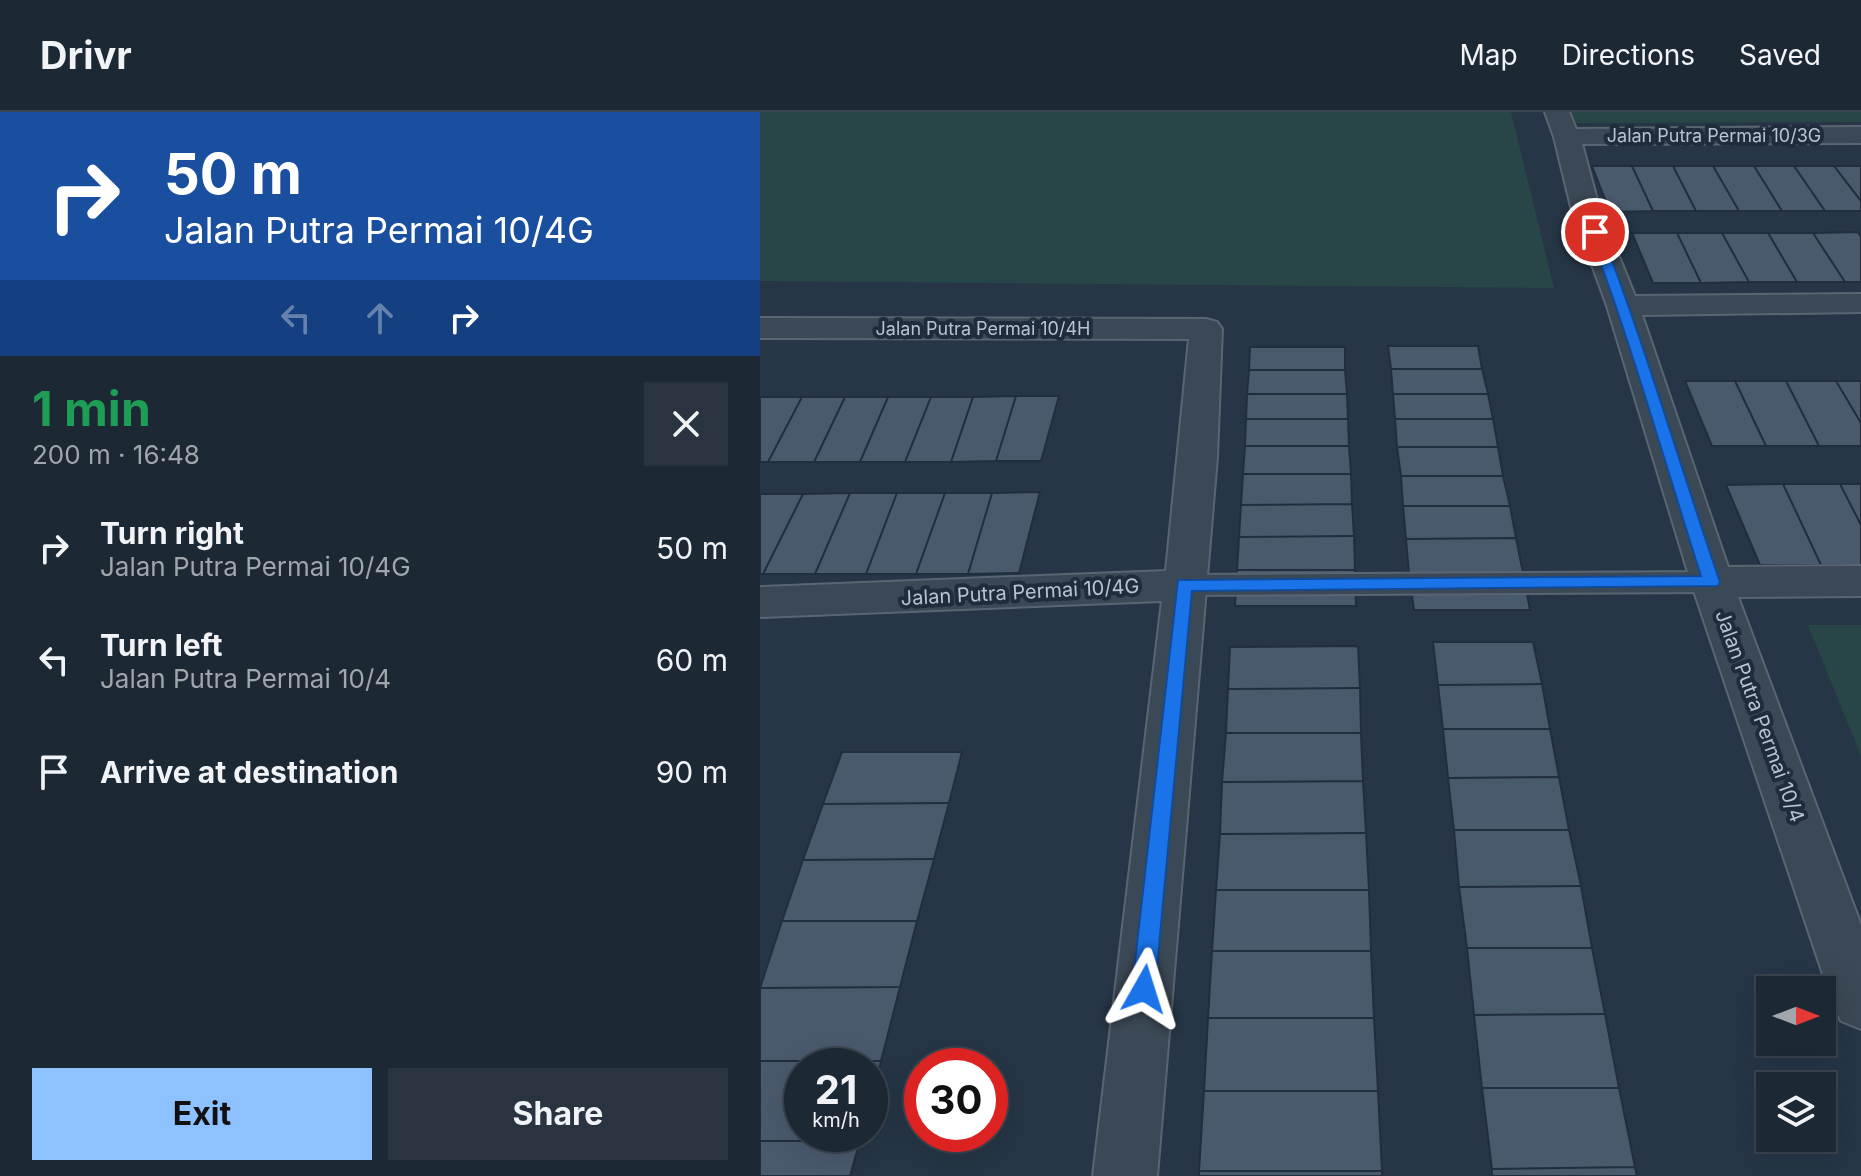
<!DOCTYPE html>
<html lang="en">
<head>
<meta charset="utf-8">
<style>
  body { margin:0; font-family:Inter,sans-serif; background:#293440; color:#f1f3f6; height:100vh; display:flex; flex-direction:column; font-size:30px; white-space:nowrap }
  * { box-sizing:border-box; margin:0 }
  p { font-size:26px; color:#a0a6ac }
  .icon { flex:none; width:44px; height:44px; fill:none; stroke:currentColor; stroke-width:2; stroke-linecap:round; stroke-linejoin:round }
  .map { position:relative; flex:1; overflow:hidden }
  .details { display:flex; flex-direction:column; background:#1c2834; width:760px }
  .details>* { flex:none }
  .top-card { background:#1a4fa0; color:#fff; overflow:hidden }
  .needle { width:52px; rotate:90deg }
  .buttons { position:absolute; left:996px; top:864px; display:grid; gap:16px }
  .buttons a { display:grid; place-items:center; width:80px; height:80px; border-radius:0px; background:#1c2834; box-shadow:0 8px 32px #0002,0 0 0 2px #3a444f; font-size:40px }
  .speed { position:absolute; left:24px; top:936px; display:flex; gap:16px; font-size:40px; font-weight:700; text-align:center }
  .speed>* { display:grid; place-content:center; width:104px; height:104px; border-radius:50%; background:#1c2834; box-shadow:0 8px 32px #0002,0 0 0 2px #3a444f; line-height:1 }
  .speed small { font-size:20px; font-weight:400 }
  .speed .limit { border:12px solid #d22; background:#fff; color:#111 }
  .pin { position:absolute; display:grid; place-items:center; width:68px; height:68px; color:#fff; margin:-34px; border:4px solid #fff; border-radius:50%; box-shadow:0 2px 8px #0007 }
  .me { position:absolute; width:88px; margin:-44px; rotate:6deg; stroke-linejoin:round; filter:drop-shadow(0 0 6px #0008) }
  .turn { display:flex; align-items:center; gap:28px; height:168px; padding:0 32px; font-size:36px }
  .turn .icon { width:104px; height:104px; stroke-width:2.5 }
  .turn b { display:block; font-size:56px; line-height:68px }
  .lanes { display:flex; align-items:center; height:76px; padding:0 32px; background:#0003; justify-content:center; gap:40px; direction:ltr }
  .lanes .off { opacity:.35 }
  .round { display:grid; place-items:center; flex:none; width:84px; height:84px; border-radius:0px; background:#293440 }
  .overview { display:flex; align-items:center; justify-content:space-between; height:136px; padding:0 32px }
  h1 { font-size:48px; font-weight:700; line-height:60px; color:#1e9e55 }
  .cta { display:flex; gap:16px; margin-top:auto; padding:16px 32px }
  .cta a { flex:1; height:92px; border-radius:0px; background:#8dc1ff; color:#111; font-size:32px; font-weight:700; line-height:92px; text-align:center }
  .cta a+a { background:#293440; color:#f1f3f6 }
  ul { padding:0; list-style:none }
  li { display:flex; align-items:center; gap:24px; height:112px; padding:0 32px }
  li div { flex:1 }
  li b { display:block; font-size:30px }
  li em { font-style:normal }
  header { display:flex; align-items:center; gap:48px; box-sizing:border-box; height:112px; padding:0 40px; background:#1c2834; border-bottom:2px solid #3a444f }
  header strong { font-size:38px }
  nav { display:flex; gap:44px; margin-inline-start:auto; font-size:28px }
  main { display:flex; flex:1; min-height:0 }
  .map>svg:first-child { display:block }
  .green { fill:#284647 }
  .building { fill:#4a5a6d; stroke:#212e3d; stroke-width:2 }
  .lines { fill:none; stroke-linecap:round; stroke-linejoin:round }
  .lane-casing { stroke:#596572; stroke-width:4 }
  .street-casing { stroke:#596572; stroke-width:4 }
  .lane { fill:#3b4855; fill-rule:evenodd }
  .street { fill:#3b4855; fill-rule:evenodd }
  .route { fill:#1a73e8; stroke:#114b97; stroke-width:2 }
  .labels { text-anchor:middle; stroke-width:8; stroke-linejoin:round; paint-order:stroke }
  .far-street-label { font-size:18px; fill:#b9c2ce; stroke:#1f2c3b }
  .street-label { font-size:20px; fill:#b9c2ce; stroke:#1f2c3b }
</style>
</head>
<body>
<header>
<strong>Drivr</strong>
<nav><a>Map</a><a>Directions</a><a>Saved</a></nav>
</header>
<main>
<section class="details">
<div class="top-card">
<div class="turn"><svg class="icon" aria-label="right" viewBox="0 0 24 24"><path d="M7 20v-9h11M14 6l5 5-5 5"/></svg><div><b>50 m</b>Jalan Putra Permai 10/4G</div></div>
<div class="lanes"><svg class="icon off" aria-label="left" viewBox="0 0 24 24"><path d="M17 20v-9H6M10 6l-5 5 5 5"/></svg><svg class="icon off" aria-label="ahead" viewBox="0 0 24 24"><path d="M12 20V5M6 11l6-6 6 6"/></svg><svg class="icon" aria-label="right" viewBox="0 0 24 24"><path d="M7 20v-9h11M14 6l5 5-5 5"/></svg></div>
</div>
<div class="overview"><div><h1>1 min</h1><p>200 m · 16:48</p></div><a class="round"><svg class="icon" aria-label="close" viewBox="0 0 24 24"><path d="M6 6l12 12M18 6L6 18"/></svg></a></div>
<ul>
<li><svg class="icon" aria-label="right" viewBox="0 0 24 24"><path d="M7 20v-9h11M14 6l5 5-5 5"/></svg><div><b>Turn right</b><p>Jalan Putra Permai 10/4G</p></div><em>50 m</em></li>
<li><svg class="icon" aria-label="left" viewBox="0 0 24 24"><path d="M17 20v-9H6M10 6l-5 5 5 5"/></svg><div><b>Turn left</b><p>Jalan Putra Permai 10/4</p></div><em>60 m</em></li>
<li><svg class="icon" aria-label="arrive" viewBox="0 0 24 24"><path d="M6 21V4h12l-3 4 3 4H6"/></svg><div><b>Arrive at destination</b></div><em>90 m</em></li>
</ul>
<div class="cta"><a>Exit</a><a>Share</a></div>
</section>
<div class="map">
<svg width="1101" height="1064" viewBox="0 0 1101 1064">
  <rect width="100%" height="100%" fill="#263646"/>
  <path class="green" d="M 0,0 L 751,0 L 794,176 L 0,169 Z
    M 810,0 L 1101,0 L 1101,10 L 814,11 Z
    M 1048,513 L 1101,513 L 1101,644 Z"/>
  <path class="building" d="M 832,54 L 872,54 L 893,99 L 850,100 Z
    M 872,54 L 913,54 L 936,99 L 893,99 Z
    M 913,54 L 953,54 L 979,99 L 936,99 Z
    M 953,54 L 994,54 L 1022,99 L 979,99 Z
    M 994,54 L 1034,54 L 1065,99 L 1022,99 Z
    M 1034,54 L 1074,54 L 1101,89 L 1101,99 L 1065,99 Z
    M 1074,54 L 1101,54 L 1101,89 Z
    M 1098,120 L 1101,125 L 1101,170 L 1085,170 L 1053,121 Z
    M 872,121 L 917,121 L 941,171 L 893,171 Z
    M 917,121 L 962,121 L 989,170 L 941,171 Z
    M 962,121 L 1008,121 L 1037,170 L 989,170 Z
    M 1008,121 L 1053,121 L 1085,170 L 1037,170 Z
    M 628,234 L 718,234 L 722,257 L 631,257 Z
    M 490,235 L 585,235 L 585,258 L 489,258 Z
    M 631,257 L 722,257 L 728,282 L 633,282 Z
    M 489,258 L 585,258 L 587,282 L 487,282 Z
    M 925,269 L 975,269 L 1006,334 L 952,334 Z
    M 975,269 L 1026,269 L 1059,334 L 1006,334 Z
    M 1026,269 L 1076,269 L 1101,311 L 1101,334 L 1059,334 Z
    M 1076,269 L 1101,269 L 1101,311 Z
    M 487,282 L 587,282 L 588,307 L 486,307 Z
    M 633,282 L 728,282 L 733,307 L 635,307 Z
    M 256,284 L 299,284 L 281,349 L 236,349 Z
    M 256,284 L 236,349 L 191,350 L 213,285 Z
    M 0,285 L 42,285 L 8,350 L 0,350 Z
    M 42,285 L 85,285 L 54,350 L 8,350 Z
    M 85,285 L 128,285 L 100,350 L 54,350 Z
    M 128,285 L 171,285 L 145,350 L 100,350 Z
    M 171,285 L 213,285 L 191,350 L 145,350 Z
    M 486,307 L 588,307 L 589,334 L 485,334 Z
    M 635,307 L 733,307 L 738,335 L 637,335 Z
    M 485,334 L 589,334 L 591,362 L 483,362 Z
    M 637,335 L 738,335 L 743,364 L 641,364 Z
    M 483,362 L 591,362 L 592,392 L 481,393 Z
    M 641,364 L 743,364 L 750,394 L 643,394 Z
    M 1023,372 L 1061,453 L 1000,453 L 966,373 Z
    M 1023,372 L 1080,372 L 1101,413 L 1101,453 L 1061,453 Z
    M 1080,372 L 1101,372 L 1101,413 Z
    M 280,380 L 259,461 L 208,462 L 232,381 Z
    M 90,381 L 137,381 L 106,462 L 55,462 Z
    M 90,381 L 55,462 L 3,462 L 43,382 Z
    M 137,381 L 185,381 L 156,462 L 106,462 Z
    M 185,381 L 232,381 L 208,462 L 156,462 Z
    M 0,382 L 43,382 L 3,462 L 0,462 Z
    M 592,392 L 594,424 L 479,425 L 481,393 Z
    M 643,394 L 750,394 L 756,426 L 646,427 Z
    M 594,424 L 595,458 L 477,458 L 479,425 Z
    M 756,426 L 763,461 L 649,462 L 646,427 Z
    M 477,458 L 595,458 L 596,494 L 475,494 Z
    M 763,461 L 770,498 L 654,498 L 649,462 Z
    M 673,530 L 773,530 L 782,572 L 678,573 Z
    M 598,534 L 600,576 L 468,577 L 470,535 Z
    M 782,572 L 790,617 L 683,617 L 678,573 Z
    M 600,576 L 601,621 L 466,621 L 468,577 Z
    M 683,617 L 790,617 L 799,665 L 688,666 Z
    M 466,621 L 601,621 L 603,669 L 462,670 Z
    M 82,640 L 202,640 L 189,691 L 63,692 Z
    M 799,665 L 809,718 L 694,718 L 688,666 Z
    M 603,669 L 606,721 L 460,722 L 462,670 Z
    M 189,691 L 174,747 L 43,748 L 63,692 Z
    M 694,718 L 809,718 L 821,774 L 699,775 Z
    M 606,721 L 609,778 L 456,778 L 460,722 Z
    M 174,747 L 157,809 L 22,809 L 43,748 Z
    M 821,774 L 832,836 L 707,836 L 699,775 Z
    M 456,778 L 609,778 L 611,839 L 452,839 Z
    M 22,809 L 157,809 L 140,875 L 0,876 Z
    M 707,836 L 832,836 L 845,902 L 714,903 Z
    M 452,839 L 611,839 L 614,906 L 448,906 Z
    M 140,875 L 121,949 L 0,949 L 0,876 Z
    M 845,902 L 859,976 L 722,976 L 714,903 Z
    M 448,906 L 614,906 L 618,979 L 444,979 Z
    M 0,949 L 121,949 L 110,990 L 110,954 L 42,954 L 42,1022 L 101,1022 L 100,1029 L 0,1029 Z
    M 722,976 L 859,976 L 875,1055 L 732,1057 Z
    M 444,979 L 618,979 L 622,1059 L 439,1059 Z
    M 0,1029 L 100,1029 L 90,1064 L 0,1064 Z
    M 875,1055 L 877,1064 L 732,1064 L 732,1057 Z
    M 439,1059 L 622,1059 L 622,1064 L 439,1064 Z"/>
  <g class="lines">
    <g class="lane-casing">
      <path id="lane" d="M 952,460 L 962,463 L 966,470 L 962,477 L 952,480 L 424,483 L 414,480 L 410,473 L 414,466 L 424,463 Z"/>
    </g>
    <g class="street-casing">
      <path id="street" d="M 785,0 L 809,0 L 816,17 L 1101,15 L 1101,31 L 822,32 L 839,95 L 875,184 L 1101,182 L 1101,200 L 882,203 L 968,455 L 1101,454 L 1101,484 L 978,485 L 1101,813 L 1101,917 L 1081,909 L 1072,889 L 931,470 L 847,194 L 811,95 L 794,25 Z
        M 0,206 L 446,207 L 457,210 L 462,217 L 457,345 L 397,1064 L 333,1064 L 402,489 L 0,505 L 0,475 L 406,459 L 429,227 L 0,226 Z"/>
    </g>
    <use href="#lane" class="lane"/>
    <use href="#street" class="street"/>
  </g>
  <path class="route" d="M 835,117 L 841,120 C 886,235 920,354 960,470 L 958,474 L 432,479 L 395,877 L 392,885 L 384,888 L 375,885 L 372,877 L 418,468 L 941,464 C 904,349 872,233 829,120 Z"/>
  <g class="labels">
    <g class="far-street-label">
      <text x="954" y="30">Jalan Putra Permai 10/3G</text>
      <text x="223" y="223">Jalan Putra Permai 10/4H</text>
    </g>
    <g class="street-label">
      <text transform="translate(260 480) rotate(-3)" y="7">Jalan Putra Permai 10/4G</text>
      <text transform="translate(1000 604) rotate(70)" y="7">Jalan Putra Permai 10/4</text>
    </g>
  </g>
</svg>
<div class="buttons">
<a><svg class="needle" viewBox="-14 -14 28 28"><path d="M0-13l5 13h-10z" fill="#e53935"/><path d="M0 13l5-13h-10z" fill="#a0a6ac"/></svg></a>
<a><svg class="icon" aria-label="layers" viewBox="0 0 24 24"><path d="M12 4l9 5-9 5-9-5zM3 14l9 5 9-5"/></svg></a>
</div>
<div class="speed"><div>21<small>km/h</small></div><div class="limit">30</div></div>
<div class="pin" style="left:835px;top:120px;background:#d93025"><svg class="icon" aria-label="arrive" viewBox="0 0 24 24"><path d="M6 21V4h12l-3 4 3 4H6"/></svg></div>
<svg class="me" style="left:384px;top:877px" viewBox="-20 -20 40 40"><path d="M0-17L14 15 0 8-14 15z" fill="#1a73e8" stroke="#fff" stroke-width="4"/></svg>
</div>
</main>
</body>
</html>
